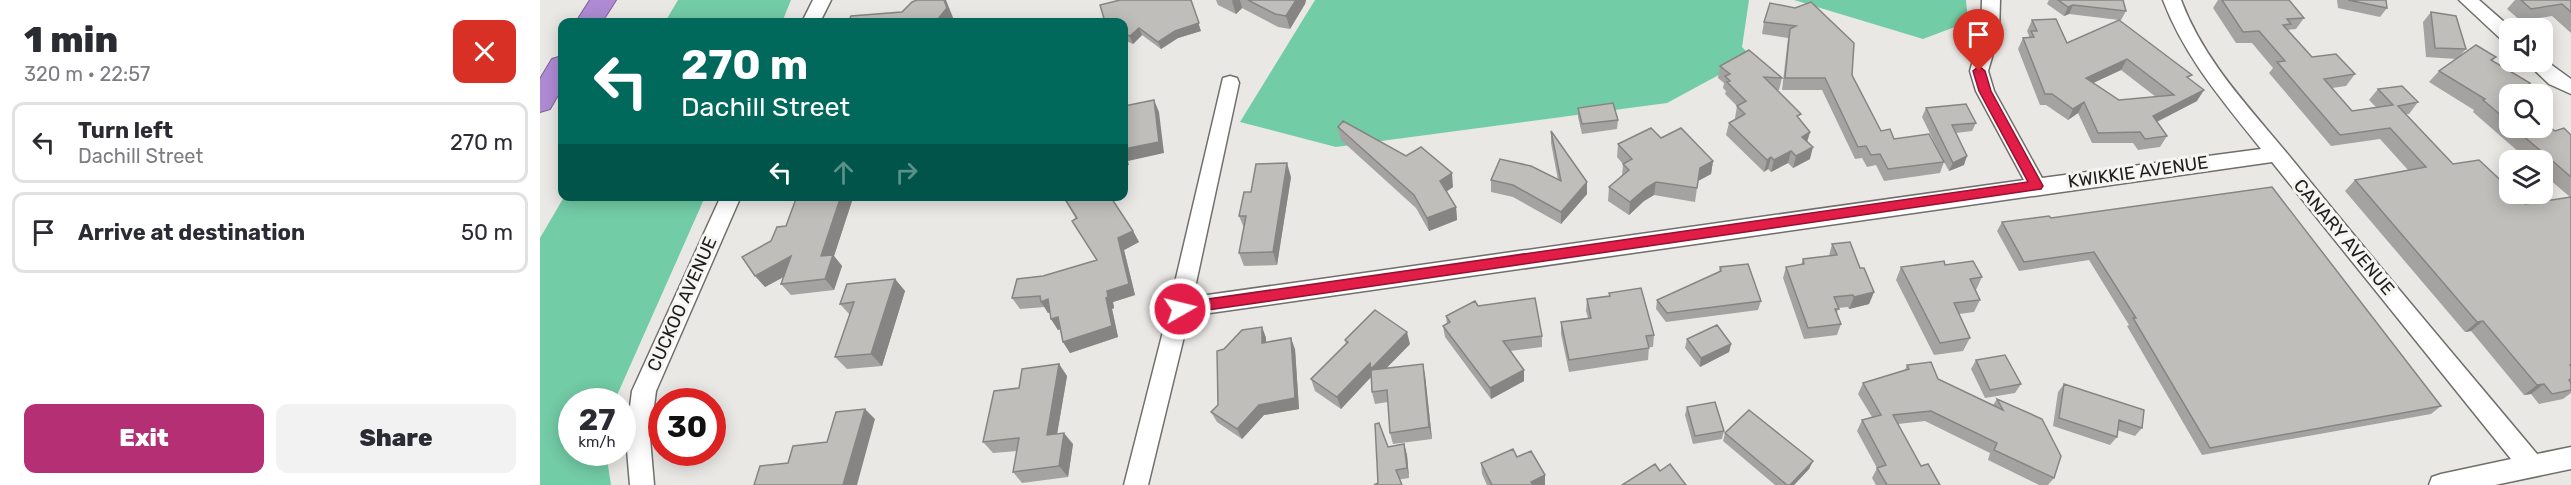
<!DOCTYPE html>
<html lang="en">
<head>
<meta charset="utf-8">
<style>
  body { margin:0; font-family:Rubik,sans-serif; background:#f2f2f3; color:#2b2b33; height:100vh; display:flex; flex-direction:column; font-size:22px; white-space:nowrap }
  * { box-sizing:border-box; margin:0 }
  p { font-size:20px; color:#7c7c81 }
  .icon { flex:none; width:33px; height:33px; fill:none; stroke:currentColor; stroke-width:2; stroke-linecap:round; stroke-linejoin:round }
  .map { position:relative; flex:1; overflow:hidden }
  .details { display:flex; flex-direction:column; background:#fff; width:540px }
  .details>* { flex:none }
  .top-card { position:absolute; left:18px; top:18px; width:570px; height:183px; border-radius:12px; box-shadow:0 3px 15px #0003; background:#00695c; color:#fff; overflow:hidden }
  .controls { position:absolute; left:1959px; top:18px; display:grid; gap:12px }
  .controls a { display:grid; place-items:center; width:54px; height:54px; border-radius:12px; background:#fff; box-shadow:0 3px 15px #0003; font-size:30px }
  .speed { position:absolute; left:18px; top:388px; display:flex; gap:12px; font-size:30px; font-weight:700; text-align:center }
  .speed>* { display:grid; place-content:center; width:78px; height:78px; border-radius:50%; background:#fff; box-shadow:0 3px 15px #0003; line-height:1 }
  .speed small { font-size:15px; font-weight:400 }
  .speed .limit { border:9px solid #d22; background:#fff; color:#111 }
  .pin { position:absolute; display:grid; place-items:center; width:51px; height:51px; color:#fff; margin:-62px -26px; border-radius:50% 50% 50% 0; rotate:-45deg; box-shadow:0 0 6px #0007 }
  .pin .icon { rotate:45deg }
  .me { position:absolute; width:66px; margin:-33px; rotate:82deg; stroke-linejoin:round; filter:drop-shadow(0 0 4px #0008) }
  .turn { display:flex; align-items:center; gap:21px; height:126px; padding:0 24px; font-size:27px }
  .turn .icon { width:78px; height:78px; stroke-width:2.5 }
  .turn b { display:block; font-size:42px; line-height:51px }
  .lanes { display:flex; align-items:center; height:57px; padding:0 24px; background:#0003; justify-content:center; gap:30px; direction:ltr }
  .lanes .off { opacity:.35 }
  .round { display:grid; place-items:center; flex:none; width:63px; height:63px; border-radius:12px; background:#f2f2f3 }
  .head { display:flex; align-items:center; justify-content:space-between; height:102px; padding:0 24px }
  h1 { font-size:36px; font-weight:800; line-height:45px }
  .button { display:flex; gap:12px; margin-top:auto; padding:12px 24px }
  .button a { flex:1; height:69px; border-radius:12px; background:#b42f74; color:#fff; font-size:24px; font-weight:800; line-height:69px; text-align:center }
  .button a+a { background:#f2f2f3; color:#2b2b33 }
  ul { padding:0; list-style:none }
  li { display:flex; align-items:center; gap:18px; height:81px; margin:0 12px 9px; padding:0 12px; border:3px solid #e1e1e2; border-radius:12px }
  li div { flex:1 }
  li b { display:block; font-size:22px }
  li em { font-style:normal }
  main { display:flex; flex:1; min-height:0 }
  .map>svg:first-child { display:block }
  .green { fill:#72cca5 }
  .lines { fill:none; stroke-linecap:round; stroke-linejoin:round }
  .minor-casing { stroke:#706f6c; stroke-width:3 }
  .highway-casing { stroke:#7c6493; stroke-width:2 }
  .minor { fill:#fff; fill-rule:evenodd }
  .highway { fill:#ae8ad3; fill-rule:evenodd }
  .wall { fill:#a4a3a1; fill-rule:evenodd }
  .shaded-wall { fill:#868583 }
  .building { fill:#bfbebb; stroke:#868583; stroke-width:1.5; fill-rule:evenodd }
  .route { fill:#e11d48; stroke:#92132f; stroke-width:1.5 }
  .labels { text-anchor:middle; stroke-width:6; stroke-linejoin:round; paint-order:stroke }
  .street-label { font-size:18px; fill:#1f1e1d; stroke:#f6f5f2 }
</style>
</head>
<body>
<main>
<section class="details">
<div class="head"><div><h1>1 min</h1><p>320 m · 22:57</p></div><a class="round" style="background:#d93025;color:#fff"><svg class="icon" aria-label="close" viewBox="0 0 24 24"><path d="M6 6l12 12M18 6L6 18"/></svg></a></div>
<ul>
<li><svg class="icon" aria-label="left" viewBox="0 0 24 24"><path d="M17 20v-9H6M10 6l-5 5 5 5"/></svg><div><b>Turn left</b><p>Dachill Street</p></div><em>270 m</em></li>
<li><svg class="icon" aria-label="arrive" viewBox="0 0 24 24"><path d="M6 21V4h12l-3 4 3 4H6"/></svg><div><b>Arrive at destination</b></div><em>50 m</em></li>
</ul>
<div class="button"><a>Exit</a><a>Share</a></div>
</section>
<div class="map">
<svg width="2031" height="485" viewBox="0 0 2031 485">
  <rect width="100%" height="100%" fill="#e9e8e5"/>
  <path class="green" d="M 138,0 L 251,0 L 242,22 L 125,22 Z
    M 775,0 L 1209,0 L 1202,47 L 1212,57 L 1127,103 L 796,147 L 700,122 Z
    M 1254,0 L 1426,0 L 1428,22 L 1383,39 Z
    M 24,197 L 165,197 L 74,402 L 32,402 L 32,453 L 66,453 L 71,485 L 0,485 L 0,238 Z"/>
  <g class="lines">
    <g class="minor-casing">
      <path id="minor" d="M 273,0 L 291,0 L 280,22 L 262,22 Z
        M 1442,0 L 1460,0 L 1459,33 L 1448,71 L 1454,91 L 1502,178 L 1721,149 C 1683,101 1645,58 1623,0 L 1641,0 C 1665,64 1713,111 1755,163 C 1834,261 1916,357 1997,454 L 2031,447 L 2031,469 L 1955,485 L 1889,485 L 1892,477 L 1901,474 L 1971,459 L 1732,162 L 649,316 L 608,485 L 584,485 L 629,308 L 683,78 L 690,76 L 697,78 L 699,83 L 653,297 L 1484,180 L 1436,91 L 1430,71 L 1441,33 Z
        M 1919,0 L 1939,0 L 1971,28 L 1970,44 L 1964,42 Z
        M 2002,58 L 2031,79 L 2031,94 L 2009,84 L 1986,62 L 2002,62 Z
        M 181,196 L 201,196 L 116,391 L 110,438 L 114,485 L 90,485 L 86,438 L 92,391 Z"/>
    </g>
    <g class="highway-casing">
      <path id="highway" d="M 50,0 L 76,0 L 62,22 L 36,22 Z
        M 22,56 L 22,88 L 10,109 L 0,112 L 0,79 L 12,59 Z"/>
    </g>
    <use href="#minor" class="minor"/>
    <use href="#highway" class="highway"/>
  </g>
  <path class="wall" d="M 676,0 L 766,0 L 765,4 L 750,29 L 738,27 L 702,8 L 696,14 L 678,5 Z
    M 1509,0 L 1583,0 L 1586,11 L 1581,20 L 1579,20 L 1649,79 L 1657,101 L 1617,122 L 1627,136 L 1620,147 L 1598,150 L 1593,143 L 1552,143 L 1538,113 L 1528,120 L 1506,105 L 1500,105 L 1478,49 L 1483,38 L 1489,38 L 1489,36 L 1487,31 L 1492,20 L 1527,43 L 1579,20 L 1529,14 L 1524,16 L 1507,4 ZM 1581,70 L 1616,97 L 1579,100 L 1553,83 Z
    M 1678,0 L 1682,0 L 1764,18 L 1756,29 L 1747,30 L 1772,57 L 1815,74 L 1806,86 L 1792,88 L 1812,111 L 1836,107 L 1829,100 L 1838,89 L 1878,102 L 1869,114 L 1866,114 L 1913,164 L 1985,204 L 2030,197 L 2002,173 L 2002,160 L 1988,160 L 1933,112 L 1934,110 L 1889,82 L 1899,71 L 1917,59 L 1886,57 L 1883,22 L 1891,12 L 1926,49 L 1919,57 L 1956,57 L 1952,61 L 1970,94 L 1970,128 L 2002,128 L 2031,135 L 2031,393 L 2023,399 L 1999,404 L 1991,394 L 1984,395 L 1931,331 L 1925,332 L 1805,191 L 1815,180 L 1868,170 L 1840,139 L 1791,146 L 1729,73 L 1733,68 L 1712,43 L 1696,43 L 1673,8 Z
    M 1797,0 L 1846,0 L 1847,8 L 1840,17 L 1798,8 Z
    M 1975,0 L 2031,0 L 2031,33 L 2012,16 L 1981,21 L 1967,9 Z
    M 1230,3 L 1312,75 L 1341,131 L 1354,139 L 1403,160 L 1382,117 L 1386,108 L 1436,123 L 1432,131 L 1416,133 L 1424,165 L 1409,171 L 1404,162 L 1400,173 L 1344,181 L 1336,165 L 1327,167 L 1322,158 L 1315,159 L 1282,90 L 1242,90 L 1248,38 L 1222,34 L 1224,22 Z
    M 584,22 L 661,31 L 638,38 L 621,49 L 602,35 L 593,44 L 584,40 Z
    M 1180,66 L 1242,78 L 1239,90 L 1237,90 L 1270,132 L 1267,142 L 1270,159 L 1253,168 L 1248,163 L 1231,172 L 1228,169 L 1224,172 L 1186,135 L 1189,123 L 1196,119 L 1195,118 L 1197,106 L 1185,94 L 1186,91 L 1183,88 L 1184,83 L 1178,78 Z
    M 1038,108 L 1078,120 L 1077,129 L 1042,134 L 1038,117 Z
    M 798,127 L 913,187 L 906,192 L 916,207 L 917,220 L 889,231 L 876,208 L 801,140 Z
    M 1011,131 L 1047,182 L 1047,194 L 1021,224 L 973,197 L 951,192 L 951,180 L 1018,180 L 1011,143 Z
    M 1121,138 L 1173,161 L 1171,174 L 1158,181 L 1155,202 L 1114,195 L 1104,201 L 1089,215 L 1068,201 L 1069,187 L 1082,176 L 1083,164 L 1077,157 L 1078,144 Z
    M 751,177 L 737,265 L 704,266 L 699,253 L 704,228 L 699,216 L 711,192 Z
    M 257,196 L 380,196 L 312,201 L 294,256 L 302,266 L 294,290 L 251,295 L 241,284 L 244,277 L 225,287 L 231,241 L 246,226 Z
    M 523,197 L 593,231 L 599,242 L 584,250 L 595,295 L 573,302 L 574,308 L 572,309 L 578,337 L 530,353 L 523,342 L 520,329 L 518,330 L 511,319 L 510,312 L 508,313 L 505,307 L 480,309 L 472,298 L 557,260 L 532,221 L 536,219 Z
    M 1511,218 L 1901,406 L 1891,414 L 1662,455 L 1587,326 L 1589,325 L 1549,260 L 1479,271 L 1457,231 L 1462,222 Z
    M 1292,244 L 1320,268 L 1334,292 L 1329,304 L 1309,309 L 1308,307 L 1298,308 L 1297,314 L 1301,324 L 1297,335 L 1264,339 L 1243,278 L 1246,267 L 1261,265 L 1263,259 L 1289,256 Z
    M 1405,265 L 1442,277 L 1436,290 L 1440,300 L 1434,312 L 1419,314 L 1430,338 L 1423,351 L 1394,355 L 1356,280 L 1361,267 Z
    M 1180,267 L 1221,301 L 1218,310 L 1126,322 L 1116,309 L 1117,300 L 1179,272 Z
    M 355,279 L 365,291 L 342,366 L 307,369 L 295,357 L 310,315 L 300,304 Z
    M 1069,293 L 1114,335 L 1113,347 L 1109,347 L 1108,360 L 1029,372 L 1021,334 L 1021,322 L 1048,318 L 1046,311 L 1047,299 L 1069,296 Z
    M 938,306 L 1002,336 L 1002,347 L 970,351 L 984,381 L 951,399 L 905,337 L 903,326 L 907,324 L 906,316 Z
    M 722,327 L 726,338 L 726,342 L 755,349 L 759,409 L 724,415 L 702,439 L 677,422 L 671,412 L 678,405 L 684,349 Z
    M 1147,339 L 1191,344 L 1189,352 L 1160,367 L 1145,348 Z
    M 805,340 L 870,344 L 846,368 L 885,375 L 892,439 L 853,444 L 850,433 L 848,402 L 835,404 L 832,392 L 831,377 L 801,409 L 775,391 L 771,379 L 806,345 Z
    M 1436,360 L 1481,384 L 1475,393 L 1445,398 L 1431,369 Z
    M 519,364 L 527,376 L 517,434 L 533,444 L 528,477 L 482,483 L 473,472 L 477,451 L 453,453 L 443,442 L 479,388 Z
    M 1367,365 L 1453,405 L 1457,399 L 1514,478 L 1508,485 L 1499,485 L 1448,460 L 1450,453 L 1385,421 L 1358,424 L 1381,466 L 1400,485 L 1336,485 L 1332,478 L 1337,468 L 1317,431 L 1322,420 L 1332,417 L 1318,394 L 1323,383 L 1365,370 Z
    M 1524,384 L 1602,428 L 1595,436 L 1577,430 L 1577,437 L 1570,445 L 1513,426 L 1518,392 Z
    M 1147,407 L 1184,431 L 1182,439 L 1153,444 L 1145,415 Z
    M 1185,433 L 1273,461 L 1269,469 L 1254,485 L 1235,485 L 1183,441 Z
    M 864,444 L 867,455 L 869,478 L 838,483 L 848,447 Z
    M 977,457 L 1005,475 L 1005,485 L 947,485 L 942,474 L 941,463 Z"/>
  <path class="shaded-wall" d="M 404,0 L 406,0 L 414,20 L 411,22 L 390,22 Z
    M 651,0 L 661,31 L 638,38 L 621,49 L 618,42 Z
    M 693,0 L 700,0 L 702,8 L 696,14 L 692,1 Z
    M 756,0 L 766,0 L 765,4 L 750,29 L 746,16 Z
    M 1533,5 L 1529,14 L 1524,16 L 1528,7 Z
    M 599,28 L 602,35 L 593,44 L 590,36 Z
    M 1587,59 L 1581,70 L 1540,89 L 1546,78 Z
    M 1990,83 L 1979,94 L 1974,94 Z
    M 1664,90 L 1657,101 L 1606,127 L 1613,116 Z
    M 614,100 L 619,112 L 624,153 L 588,161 L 589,165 L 584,166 L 584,149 Z
    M 1544,102 L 1538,113 L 1528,120 L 1533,109 Z
    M 1270,132 L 1266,145 L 1262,137 Z
    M 1273,147 L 1270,159 L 1253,168 L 1256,156 Z
    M 1251,151 L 1248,163 L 1231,172 L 1234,160 Z
    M 1427,156 L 1424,165 L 1409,171 L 1413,163 Z
    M 1231,157 L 1228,169 L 1224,172 L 1227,160 Z
    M 1173,161 L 1171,174 L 1158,181 L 1160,168 Z
    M 747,163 L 751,177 L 737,265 L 733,252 Z
    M 912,173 L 913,187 L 901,195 L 900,181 Z
    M 1047,182 L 1047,194 L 1021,224 L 1021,212 Z
    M 1116,182 L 1114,195 L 1104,201 L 1089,215 L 1090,202 L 1106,188 Z
    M 301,196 L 309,196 L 312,201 L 294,256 L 302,266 L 294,290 L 285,279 L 281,256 Z
    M 916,207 L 917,220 L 889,231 L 887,218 Z
    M 593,231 L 599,242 L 584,250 L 595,295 L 573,302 L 574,308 L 572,309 L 578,337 L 530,353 L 523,342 L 566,298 L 578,238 Z
    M 251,256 L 261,267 L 225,287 L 215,276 Z
    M 355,279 L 365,291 L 342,366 L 331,354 Z
    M 1334,292 L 1329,304 L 1309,309 L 1314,297 Z
    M 508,299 L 515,310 L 508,313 L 501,302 Z
    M 518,317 L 525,328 L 518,330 L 511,319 Z
    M 1943,321 L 1931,331 L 1925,332 L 1937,322 Z
    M 722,327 L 726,338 L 726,353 L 722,343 Z
    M 867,332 L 870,344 L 834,381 L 832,376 L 801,409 L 797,397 L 830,363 Z
    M 751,338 L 755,349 L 759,409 L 724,415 L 702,439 L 697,429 Z
    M 1191,344 L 1189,352 L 1160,367 L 1161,358 Z
    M 519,364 L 527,376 L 515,446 L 507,435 Z
    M 883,364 L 885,375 L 892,439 L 889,427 Z
    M 984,370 L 984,381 L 951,399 L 950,388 Z
    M 2004,384 L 1991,394 L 1984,395 L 1997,385 Z
    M 325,409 L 335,419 L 317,485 L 303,485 Z
    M 524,433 L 533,444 L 528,477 L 519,466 Z
    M 864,444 L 867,455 L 869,478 L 867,468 Z
    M 1273,461 L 1269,469 L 1254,485 L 1250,485 Z
    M 1005,475 L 1005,485 L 991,485 L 991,482 Z"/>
  <path class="building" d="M 377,0 L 404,0 L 407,8 L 397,20 L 390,22 L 308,22 L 311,16 L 362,12 L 372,2 Z
    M 580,0 L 651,0 L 659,23 L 635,31 L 618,42 L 599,28 L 590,36 L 584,34 L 584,22 L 565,22 L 560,5 Z
    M 708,0 L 756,0 L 746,16 L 735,14 Z
    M 1518,0 L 1583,0 L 1586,11 L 1533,5 L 1528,7 Z
    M 1682,0 L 1749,0 L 1764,18 L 1747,19 L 1751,24 L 1743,25 L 1772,57 L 1796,54 L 1815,74 L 1784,79 L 1812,111 L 1853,105 L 1838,89 L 1862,86 L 1878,102 L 1858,106 L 1913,164 L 1939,160 L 1970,189 L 1970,194 L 1974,194 L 1985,204 L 2031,197 L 2031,365 L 2030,365 L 2031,367 L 2031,379 L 2029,380 L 2031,383 L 2031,390 L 2012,394 L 2004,384 L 1997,385 L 1943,321 L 1937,322 L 1815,180 L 1886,167 L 1850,128 L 1800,135 L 1737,62 L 1745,61 L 1719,31 L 1703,32 Z
    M 1808,0 L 1846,0 L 1847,8 Z
    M 1981,0 L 2031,0 L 2031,12 L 2022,4 L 1991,9 Z
    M 1271,2 L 1314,43 L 1312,75 L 1341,131 L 1350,129 L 1354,139 L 1389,134 L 1404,162 L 1348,169 L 1340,154 L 1331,155 L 1326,146 L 1318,147 L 1285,78 L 1245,78 L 1250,29 L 1256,26 L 1224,22 L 1230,3 L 1255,8 Z
    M 1891,12 L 1916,16 L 1926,49 L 1895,48 Z
    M 1516,19 L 1527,43 L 1579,20 L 1652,75 L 1647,77 L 1664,90 L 1613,116 L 1627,136 L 1605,139 L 1600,132 L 1558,133 L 1544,102 L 1533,109 L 1512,94 L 1505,94 L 1483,38 L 1494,37 L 1491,31 L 1497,31 L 1492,20 ZM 1587,59 L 1634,95 L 1579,100 L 1546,78 Z
    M 1936,45 L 1956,57 L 1951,60 L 1990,83 L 1974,94 L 1970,94 L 1970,123 L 1943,100 L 1945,99 L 1899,71 Z
    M 1209,50 L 1242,78 L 1224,77 L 1261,114 L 1257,116 L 1270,132 L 1262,137 L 1273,147 L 1256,156 L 1251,151 L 1234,160 L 1231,157 L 1227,160 L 1189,123 L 1205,114 L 1197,106 L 1206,101 L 1187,82 L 1190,81 L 1185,76 L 1190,74 L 1180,66 Z
    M 614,100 L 619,142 L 584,149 L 584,106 Z
    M 1073,103 L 1078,120 L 1042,124 L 1038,108 Z
    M 1426,104 L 1436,123 L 1412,125 L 1427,156 L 1413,163 L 1386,108 Z
    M 803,121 L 866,156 L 881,147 L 912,173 L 900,181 L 916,207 L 887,218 L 874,195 L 798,127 Z
    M 2002,121 L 2015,131 L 2024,128 L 2031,135 L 2031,177 L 1974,128 L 2002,128 Z
    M 1111,128 L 1121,138 L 1141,128 L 1173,161 L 1160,168 L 1157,188 L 1116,182 L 1106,188 L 1090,202 L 1069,187 L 1089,170 L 1083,164 L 1092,159 L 1078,144 Z
    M 1011,131 L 1047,182 L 1021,212 L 973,185 L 951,180 L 960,159 L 991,166 L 1021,181 Z
    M 747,163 L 733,252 L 699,253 L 706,216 L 699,216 L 704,192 L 711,192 L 716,164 Z
    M 1732,187 L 1901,406 L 1670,448 L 1593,318 L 1596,318 L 1554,252 L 1484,262 L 1462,222 L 1509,216 L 1511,218 Z
    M 257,196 L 301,196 L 281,256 L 293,255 L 285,279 L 241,284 L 251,256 L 215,276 L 202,257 L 231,241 L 237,227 L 246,226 Z
    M 523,196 L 556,196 L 557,198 L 560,196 L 570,196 L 593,231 L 578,238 L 589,284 L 567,291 L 568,297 L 566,298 L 572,326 L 523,342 L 518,317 L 511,319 L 508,299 L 501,302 L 500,296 L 472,298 L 477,279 L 503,276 L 557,260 L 532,221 L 537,218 Z
    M 1310,242 L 1320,268 L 1324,268 L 1334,292 L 1314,297 L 1313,295 L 1294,297 L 1299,309 L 1295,309 L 1301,324 L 1268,328 L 1246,267 L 1264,264 L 1263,259 L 1297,255 L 1292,244 Z
    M 1404,261 L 1405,265 L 1433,261 L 1442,277 L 1430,279 L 1440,300 L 1414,303 L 1430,338 L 1400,343 L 1361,267 Z
    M 1208,264 L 1221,301 L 1127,313 L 1117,300 L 1181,271 L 1180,267 Z
    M 355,279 L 331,354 L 295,357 L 314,302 L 300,304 L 307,284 Z
    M 1101,288 L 1114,335 L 1106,336 L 1109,348 L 1029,360 L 1021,322 L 1051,318 L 1047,299 L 1070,296 L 1069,293 Z
    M 995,298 L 1002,336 L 963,341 L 984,370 L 950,388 L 903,326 L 910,322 L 906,316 L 935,301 L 938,306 Z
    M 835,310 L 867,332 L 831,369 L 830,363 L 797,397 L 771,379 L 808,342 L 805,340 Z
    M 1177,325 L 1191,344 L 1161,358 L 1147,339 Z
    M 722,327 L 722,343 L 751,338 L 755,398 L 719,405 L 697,429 L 671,412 L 678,405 L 677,351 L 684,349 L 702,330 Z
    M 1465,355 L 1481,384 L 1450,390 L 1436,360 Z
    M 1391,362 L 1398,379 L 1463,410 L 1457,399 L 1502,419 L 1521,456 L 1514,478 L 1454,450 L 1457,443 L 1391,411 L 1353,415 L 1381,466 L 1388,464 L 1400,485 L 1347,485 L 1337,468 L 1346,465 L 1322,420 L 1341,415 L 1323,383 L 1369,369 L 1367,365 Z
    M 519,364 L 507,435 L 524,433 L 519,466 L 473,472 L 479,438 L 443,442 L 454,391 L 479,388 L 482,369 Z
    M 883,364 L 889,427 L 850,433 L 847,390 L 832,392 L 831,370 Z
    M 1524,384 L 1604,410 L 1602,428 L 1579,420 L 1577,437 L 1519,418 Z
    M 1175,402 L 1184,431 L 1155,436 L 1147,407 Z
    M 325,409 L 303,485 L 214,485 L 220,466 L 248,463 L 253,446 L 287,442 L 296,412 Z
    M 1209,410 L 1273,461 L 1250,485 L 1247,485 L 1185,433 Z
    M 839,423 L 848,447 L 864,444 L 867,468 L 856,470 L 862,485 L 834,485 L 838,483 L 835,424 Z
    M 973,449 L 977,457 L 991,451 L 1005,475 L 991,482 L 993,485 L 952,485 L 941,463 Z
    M 1115,464 L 1120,471 L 1130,464 L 1146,485 L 1082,485 Z"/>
  <path class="route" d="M 1439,66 L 1445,71 L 1451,91 L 1503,186 L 1501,189 L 640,314 L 635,313 L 633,309 L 635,304 L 640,303 L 1488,182 L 1439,91 L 1433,71 Z"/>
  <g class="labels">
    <g class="street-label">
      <text transform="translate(1598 172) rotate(-8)" y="6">KWIKKIE AVENUE</text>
      <text transform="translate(1804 237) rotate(50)" y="6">CANARY AVENUE</text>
      <text transform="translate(142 304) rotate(-66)" y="6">CUCKOO AVENUE</text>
    </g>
  </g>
</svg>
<div class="controls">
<a><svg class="icon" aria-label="sound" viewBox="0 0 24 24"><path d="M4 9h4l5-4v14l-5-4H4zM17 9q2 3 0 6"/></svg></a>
<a><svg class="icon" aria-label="search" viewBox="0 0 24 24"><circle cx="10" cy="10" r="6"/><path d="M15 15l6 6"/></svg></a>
<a><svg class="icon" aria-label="layers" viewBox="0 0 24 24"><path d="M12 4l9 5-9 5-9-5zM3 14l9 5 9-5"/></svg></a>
</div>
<div class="speed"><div>27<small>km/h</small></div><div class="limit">30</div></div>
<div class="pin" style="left:1439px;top:71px;background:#d93025"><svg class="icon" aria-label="arrive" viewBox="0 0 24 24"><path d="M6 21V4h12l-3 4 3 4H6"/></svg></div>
<svg class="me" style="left:640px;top:309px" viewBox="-20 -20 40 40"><circle r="17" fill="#e11d48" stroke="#fff" stroke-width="3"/><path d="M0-11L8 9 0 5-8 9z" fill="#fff"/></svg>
<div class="top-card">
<div class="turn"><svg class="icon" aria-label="left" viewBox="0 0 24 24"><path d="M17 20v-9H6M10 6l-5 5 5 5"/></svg><div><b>270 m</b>Dachill Street</div></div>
<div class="lanes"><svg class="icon" aria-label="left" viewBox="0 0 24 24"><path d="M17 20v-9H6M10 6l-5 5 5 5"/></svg><svg class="icon off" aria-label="ahead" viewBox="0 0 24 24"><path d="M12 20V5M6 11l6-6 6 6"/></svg><svg class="icon off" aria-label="right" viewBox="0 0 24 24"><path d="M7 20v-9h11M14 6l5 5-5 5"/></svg></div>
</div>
</div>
</main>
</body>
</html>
